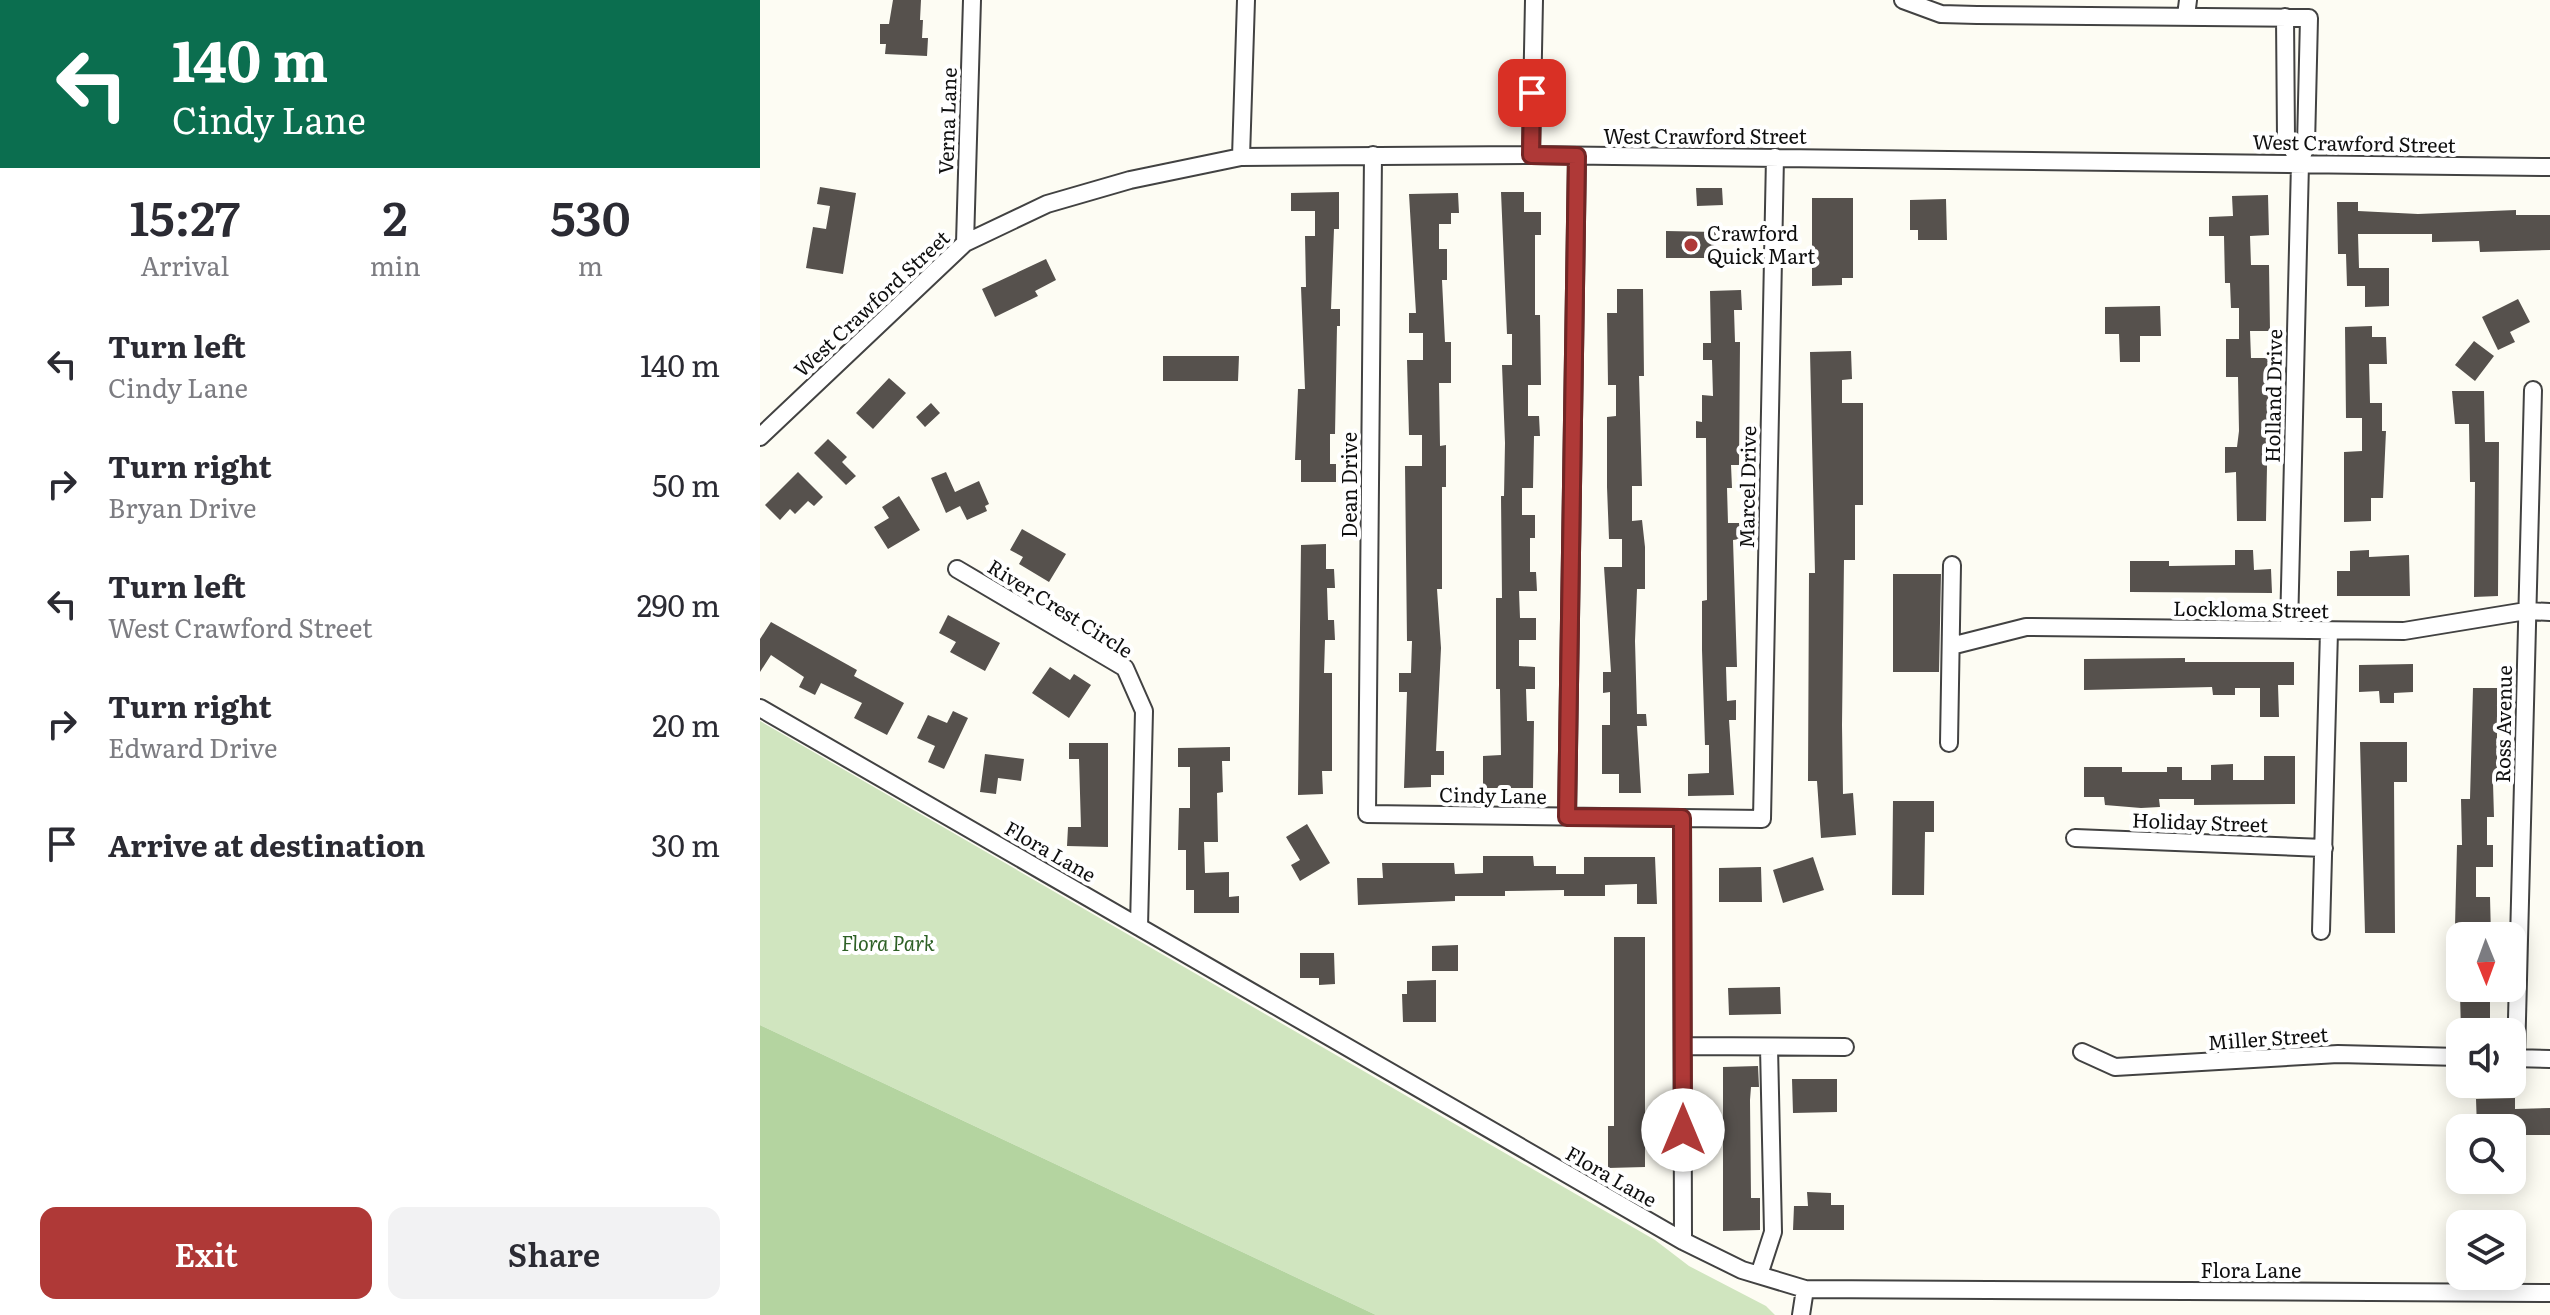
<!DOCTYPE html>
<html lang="en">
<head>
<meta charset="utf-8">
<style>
  body { margin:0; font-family:Literata,serif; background:#f2f2f3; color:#2b2b33; height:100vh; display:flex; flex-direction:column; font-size:30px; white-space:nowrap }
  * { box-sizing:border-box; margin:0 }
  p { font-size:26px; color:#7c7c81 }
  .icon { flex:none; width:44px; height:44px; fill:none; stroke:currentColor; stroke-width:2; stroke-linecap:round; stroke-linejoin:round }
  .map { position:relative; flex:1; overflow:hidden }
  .sheet { display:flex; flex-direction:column; background:#fff; width:760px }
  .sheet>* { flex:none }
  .guide { background:#0b6e4f; color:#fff; overflow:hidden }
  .needle { width:52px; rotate:179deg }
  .buttons { position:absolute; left:1686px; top:922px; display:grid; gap:16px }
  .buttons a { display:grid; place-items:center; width:80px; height:80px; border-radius:16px; background:#fff; box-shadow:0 4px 20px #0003; font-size:40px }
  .pin { position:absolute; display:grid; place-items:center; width:68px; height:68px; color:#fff; margin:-34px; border-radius:16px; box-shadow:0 4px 12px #0006 }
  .me { position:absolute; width:88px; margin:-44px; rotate:0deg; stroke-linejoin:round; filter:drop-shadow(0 0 6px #0008) }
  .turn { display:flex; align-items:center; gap:28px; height:168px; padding:0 40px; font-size:36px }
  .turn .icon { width:104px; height:104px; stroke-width:2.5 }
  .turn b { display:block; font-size:56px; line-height:68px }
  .eta { display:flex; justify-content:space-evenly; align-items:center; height:136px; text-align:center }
  .eta b { font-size:48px; font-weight:600; line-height:56px }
  .action { display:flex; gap:16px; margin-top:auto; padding:16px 40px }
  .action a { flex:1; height:92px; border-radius:16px; background:#af3937; color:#fff; font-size:32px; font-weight:600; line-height:92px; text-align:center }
  .action a+a { background:#f2f2f3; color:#2b2b33 }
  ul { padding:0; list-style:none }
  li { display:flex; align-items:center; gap:24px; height:120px; padding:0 40px }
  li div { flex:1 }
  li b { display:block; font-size:30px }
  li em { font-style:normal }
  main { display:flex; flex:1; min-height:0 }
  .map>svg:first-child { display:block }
  .green { fill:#d0e5bf }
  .forest { fill:#b4d4a0 }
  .building { fill:#56514d }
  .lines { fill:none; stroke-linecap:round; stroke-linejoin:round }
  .minor-casing { stroke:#424242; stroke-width:20 }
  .minor { stroke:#fff; stroke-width:16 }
  .route-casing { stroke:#722524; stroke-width:20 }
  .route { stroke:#af3937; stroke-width:14 }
  .poi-dot { fill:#af3937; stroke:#fff; stroke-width:3 }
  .labels { text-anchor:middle; stroke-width:8; stroke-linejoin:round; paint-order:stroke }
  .street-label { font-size:20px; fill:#0f0f0f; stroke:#fff }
  .poi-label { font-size:20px; fill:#0f0f0f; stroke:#fff; text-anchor:start }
  .park-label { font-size:20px; font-style:italic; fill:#2e6026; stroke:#fff }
</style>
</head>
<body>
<main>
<section class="sheet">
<div class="guide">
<div class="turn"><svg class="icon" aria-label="left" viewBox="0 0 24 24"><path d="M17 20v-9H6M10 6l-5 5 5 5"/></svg><div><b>140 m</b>Cindy Lane</div></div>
</div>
<div class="eta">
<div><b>15:27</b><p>Arrival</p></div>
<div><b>2</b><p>min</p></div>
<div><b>530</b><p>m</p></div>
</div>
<ul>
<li><svg class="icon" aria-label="left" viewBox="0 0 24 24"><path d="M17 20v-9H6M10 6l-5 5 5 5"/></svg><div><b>Turn left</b><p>Cindy Lane</p></div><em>140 m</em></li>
<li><svg class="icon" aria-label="right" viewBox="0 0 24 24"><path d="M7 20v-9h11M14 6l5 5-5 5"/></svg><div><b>Turn right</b><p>Bryan Drive</p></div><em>50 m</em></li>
<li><svg class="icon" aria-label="left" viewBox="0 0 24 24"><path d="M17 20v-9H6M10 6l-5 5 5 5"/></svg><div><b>Turn left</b><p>West Crawford Street</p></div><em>290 m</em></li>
<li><svg class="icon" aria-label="right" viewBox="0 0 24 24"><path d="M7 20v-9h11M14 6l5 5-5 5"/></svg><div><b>Turn right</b><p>Edward Drive</p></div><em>20 m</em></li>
<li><svg class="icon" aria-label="arrive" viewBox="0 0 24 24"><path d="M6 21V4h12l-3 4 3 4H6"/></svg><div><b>Arrive at destination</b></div><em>30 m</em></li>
</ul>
<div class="action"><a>Exit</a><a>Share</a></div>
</section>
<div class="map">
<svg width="1790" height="1315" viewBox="0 0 1790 1315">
  <rect width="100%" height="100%" fill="#fdfcf3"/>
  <path class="green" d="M 0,721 L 895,1240 L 929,1266 L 1006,1306 L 1015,1315 L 616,1315 L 0,1025 Z"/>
  <path class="forest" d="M 0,1025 L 616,1315 L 0,1315 Z"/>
  <path class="building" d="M 133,0 L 161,0 L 160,20 L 163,20 L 162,38 L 168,38 L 167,56 L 125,54 L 126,44 L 120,44 L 120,24 L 129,24 Z
    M 60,187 L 96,193 L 83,274 L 46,268 L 53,227 L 66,229 L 70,206 L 57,204 Z
    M 936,188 L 962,188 L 963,205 L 937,206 Z
    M 579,192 L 579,229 L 574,229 L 571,309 L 580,309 L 580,326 L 577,326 L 575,434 L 570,434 L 570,464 L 576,464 L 576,482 L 541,482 L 541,460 L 535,460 L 538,389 L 545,389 L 541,287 L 546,287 L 545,236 L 555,236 L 555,211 L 531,211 L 531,193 Z
    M 741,192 L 764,192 L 764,212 L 781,212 L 781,235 L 775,235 L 775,315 L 780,315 L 781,385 L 768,385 L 768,416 L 779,416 L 780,436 L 774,436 L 773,488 L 762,488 L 762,515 L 775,515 L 775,538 L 770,538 L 770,572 L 776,572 L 777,591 L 759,591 L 760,618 L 776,618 L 776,640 L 759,640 L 759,666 L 775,667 L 775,689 L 766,689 L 767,721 L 774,721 L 773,788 L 723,788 L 723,756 L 741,755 L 740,689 L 736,689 L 736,598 L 742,598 L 741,496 L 744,496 L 745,443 L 742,365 L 752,365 L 752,334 L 747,334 Z
    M 698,193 L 699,213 L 691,213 L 691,224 L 679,224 L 679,249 L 687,249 L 687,280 L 682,280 L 685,342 L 691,342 L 691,383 L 679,383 L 680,446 L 686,445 L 686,487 L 682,487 L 682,589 L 677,589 L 681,648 L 676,751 L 684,751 L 684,775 L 671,775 L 671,787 L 644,788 L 647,692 L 639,692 L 639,673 L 651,673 L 652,641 L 647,641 L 645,466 L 662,466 L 662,435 L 649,435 L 647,360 L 663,360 L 663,333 L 649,333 L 649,313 L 656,313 L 649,194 Z
    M 1508,195 L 1509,235 L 1490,236 L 1491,265 L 1509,265 L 1510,331 L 1490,331 L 1491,358 L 1509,358 L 1506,521 L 1477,521 L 1476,472 L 1465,473 L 1465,447 L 1477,447 L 1479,431 L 1478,377 L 1466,377 L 1466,339 L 1479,339 L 1479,308 L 1471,308 L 1470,283 L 1465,283 L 1464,236 L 1449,236 L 1449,217 L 1473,216 L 1472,196 Z
    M 1052,198 L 1093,198 L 1093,278 L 1082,278 L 1082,285 L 1052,286 Z
    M 1186,199 L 1187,240 L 1158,240 L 1158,230 L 1150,230 L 1150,200 Z
    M 1577,202 L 1598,202 L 1598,211 L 1658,214 L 1756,210 L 1756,215 L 1790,215 L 1790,250 L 1720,252 L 1719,241 L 1672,242 L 1672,234 L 1598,234 L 1599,268 L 1629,268 L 1629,306 L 1605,307 L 1605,286 L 1587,286 L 1586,254 L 1578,254 Z
    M 906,231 L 956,232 L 955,258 L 906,258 Z
    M 286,259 L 296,280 L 275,291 L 278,296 L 235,317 L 222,289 Z
    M 857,289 L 883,289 L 884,376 L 879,376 L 882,486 L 872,486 L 872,521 L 882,520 L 885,547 L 885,589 L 877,589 L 875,641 L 877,714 L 886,714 L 887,726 L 877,726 L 881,793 L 859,793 L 859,774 L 842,774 L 842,725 L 850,725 L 850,692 L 843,693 L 843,672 L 851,672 L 844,567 L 862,567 L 862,539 L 849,539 L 847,487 L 847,417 L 856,416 L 856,385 L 848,385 L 847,313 L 857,313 Z
    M 981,290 L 982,310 L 974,310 L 975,342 L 980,342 L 979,465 L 971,465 L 972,488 L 967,488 L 968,523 L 979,523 L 980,539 L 973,540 L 977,667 L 966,667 L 967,701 L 976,700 L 976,720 L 969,720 L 974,795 L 928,796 L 928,774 L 949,773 L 949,745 L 945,745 L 942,650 L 942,601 L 947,600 L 946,438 L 936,438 L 936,421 L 942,422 L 942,395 L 953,396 L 952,360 L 943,360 L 943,343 L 951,343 L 950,291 Z
    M 1758,299 L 1770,322 L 1750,332 L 1755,342 L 1738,350 L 1722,317 Z
    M 1400,306 L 1401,336 L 1380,336 L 1380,362 L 1360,362 L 1359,334 L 1345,334 L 1345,307 Z
    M 1612,326 L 1612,337 L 1626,337 L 1627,364 L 1609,364 L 1610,403 L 1622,403 L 1622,431 L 1626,431 L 1623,498 L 1611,498 L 1611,521 L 1584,522 L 1584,452 L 1602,451 L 1602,418 L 1586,418 L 1585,327 Z
    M 1714,341 L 1734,356 L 1715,381 L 1695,365 Z
    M 1091,351 L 1092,379 L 1082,380 L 1082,403 L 1103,403 L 1103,505 L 1095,505 L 1095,560 L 1084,560 L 1082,725 L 1083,794 L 1093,793 L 1096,835 L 1061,838 L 1057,781 L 1048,781 L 1049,573 L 1055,573 L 1050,352 Z
    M 403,356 L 479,356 L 478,381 L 403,381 Z
    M 129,378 L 146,393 L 113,429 L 96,413 Z
    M 1692,391 L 1724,391 L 1725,442 L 1739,442 L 1738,596 L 1714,597 L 1715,482 L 1710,482 L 1709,424 L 1695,424 Z
    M 171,403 L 180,413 L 165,427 L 156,417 Z
    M 68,439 L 87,457 L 82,462 L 96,476 L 86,485 L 54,453 Z
    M 38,472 L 63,497 L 54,506 L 48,501 L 35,514 L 30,509 L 20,520 L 5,505 Z
    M 186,472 L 195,492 L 219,481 L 229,504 L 225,506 L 227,511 L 207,520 L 200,506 L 186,513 L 171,478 Z
    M 139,496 L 160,530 L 128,549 L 114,527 L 129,518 L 122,507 Z
    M 262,529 L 306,554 L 289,582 L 259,564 L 263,557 L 250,550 Z
    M 566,544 L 566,569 L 574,569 L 575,588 L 567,588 L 568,620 L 574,620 L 575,640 L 565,640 L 564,673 L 572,673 L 572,771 L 562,771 L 563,794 L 538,795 L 541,545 Z
    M 1475,550 L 1493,550 L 1494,570 L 1511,569 L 1512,593 L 1370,592 L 1370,561 L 1409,561 L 1409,566 L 1475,565 Z
    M 1609,550 L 1609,557 L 1649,555 L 1650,596 L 1577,596 L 1577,571 L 1590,571 L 1590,551 Z
    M 1133,574 L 1181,574 L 1179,672 L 1133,672 Z
    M 188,615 L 240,643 L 225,671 L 190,652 L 196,642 L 179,633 Z
    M 11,622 L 97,670 L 94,676 L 144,703 L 127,735 L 94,718 L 102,703 L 61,683 L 55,695 L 39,687 L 44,677 L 11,655 L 0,672 L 0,639 Z
    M 1425,658 L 1425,662 L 1534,662 L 1534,685 L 1518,685 L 1519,717 L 1500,717 L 1500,688 L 1475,688 L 1475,695 L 1453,695 L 1452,687 L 1324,690 L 1324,659 Z
    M 1653,664 L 1653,692 L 1634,693 L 1634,703 L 1620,703 L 1619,691 L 1599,692 L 1599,665 Z
    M 290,667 L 310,680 L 314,674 L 331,685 L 309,718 L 272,693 Z
    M 1713,688 L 1737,688 L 1737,783 L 1733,783 L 1734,817 L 1727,817 L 1727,845 L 1733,845 L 1733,867 L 1716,867 L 1716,897 L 1730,897 L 1731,936 L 1705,936 L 1704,926 L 1695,926 L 1697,845 L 1702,845 L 1701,799 L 1710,799 Z
    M 193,711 L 208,718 L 184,769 L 168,762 L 175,746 L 157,738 L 168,715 L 187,723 Z
    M 1600,742 L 1647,742 L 1647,782 L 1634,782 L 1635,933 L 1605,933 Z
    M 309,743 L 348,743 L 348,847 L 307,846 L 308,827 L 321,827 L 319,759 L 309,759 Z
    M 470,747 L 470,761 L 462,761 L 463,792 L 457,793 L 458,842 L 444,842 L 445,873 L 469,872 L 469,897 L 479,896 L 479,913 L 434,913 L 434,890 L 426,890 L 426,850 L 418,850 L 419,808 L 430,808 L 430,767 L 418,767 L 418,748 Z
    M 225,754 L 264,759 L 261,781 L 238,778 L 236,794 L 220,792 Z
    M 1504,756 L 1535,756 L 1535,804 L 1434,805 L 1434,799 L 1399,799 L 1400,807 L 1381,808 L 1345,805 L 1344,797 L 1324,797 L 1324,767 L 1362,767 L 1362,772 L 1407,772 L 1407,767 L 1422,767 L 1422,780 L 1451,780 L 1451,765 L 1473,764 L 1473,780 L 1504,780 Z
    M 1133,801 L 1174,801 L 1174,832 L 1165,832 L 1164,895 L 1132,895 Z
    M 547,824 L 570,863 L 540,881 L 531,865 L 540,860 L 526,837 Z
    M 723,856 L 773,856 L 774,866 L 796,866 L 796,874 L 824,874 L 824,857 L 895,857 L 897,904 L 877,904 L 877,884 L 845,885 L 845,896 L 804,896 L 804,890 L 745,891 L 745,896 L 695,896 L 695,901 L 598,905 L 597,878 L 623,878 L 622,863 L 694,863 L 695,874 L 723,873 Z
    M 1053,857 L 1064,890 L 1023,903 L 1013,870 Z
    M 1001,867 L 1002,902 L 959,902 L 959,868 Z
    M 854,937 L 885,937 L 885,1167 L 848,1168 L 848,1126 L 854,1126 Z
    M 698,945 L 698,971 L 672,971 L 672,946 Z
    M 540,953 L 574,953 L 575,984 L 559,985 L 559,978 L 540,978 Z
    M 676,980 L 676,1022 L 643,1022 L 642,994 L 647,994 L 647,981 Z
    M 1020,987 L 1021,1014 L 969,1015 L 968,988 Z
    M 1730,993 L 1730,1030 L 1701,1031 L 1700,994 Z
    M 998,1066 L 999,1087 L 991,1087 L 990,1100 L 991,1198 L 1000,1198 L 1000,1230 L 963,1231 L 963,1067 Z
    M 1032,1079 L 1077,1079 L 1077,1112 L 1033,1113 Z
    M 1755,1098 L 1755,1109 L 1790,1108 L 1790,1135 L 1764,1135 L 1764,1130 L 1752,1128 L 1717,1128 L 1716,1099 Z
    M 1047,1192 L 1071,1193 L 1071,1205 L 1084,1205 L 1084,1230 L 1033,1230 L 1034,1206 L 1048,1206 Z"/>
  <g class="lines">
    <g class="minor-casing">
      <path id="minor" d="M 1143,0 L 1181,14 L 1217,15 L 1549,18 L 1546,145 L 1540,163 L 1529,629
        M 1426,16 L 1428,0
        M 1525,17 L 1526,138 L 1540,163
        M 613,155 L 607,814 L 1002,819 L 1015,157
        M 771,155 L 774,0
        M 481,157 L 486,0
        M 205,243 L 212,0
        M 0,437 L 205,243 L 287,204 L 370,180 L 481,157 L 771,155 L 1790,167
        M 197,569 L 365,668 L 384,711 L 379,927
        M 1191,646 L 1266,627 L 1644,631 L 1766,611 L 1790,612
        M 0,708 L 923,1241 L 982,1270 L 1045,1289 L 1790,1293
        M 1189,743 L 1192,565
        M 807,817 L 817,156
        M 922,818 L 923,1241
        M 1315,838 L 1564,848
        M 1561,931 L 1569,631
        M 923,1046 L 1085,1047
        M 1322,1052 L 1355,1067 L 1578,1054 L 1700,1057
        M 1752,1058 L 1790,1059
        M 1756,1058 L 1773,390
        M 999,1275 L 1013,1232 L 1009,1047
        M 1041,1315 L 1045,1289"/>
    </g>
    <use href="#minor" class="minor"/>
  </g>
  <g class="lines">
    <g class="route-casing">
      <path id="route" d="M 772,93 L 771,155 L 817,156 L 807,817 L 922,818 L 923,1130"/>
    </g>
    <use href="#route" class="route"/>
  </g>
  <circle class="poi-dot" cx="931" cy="245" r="8"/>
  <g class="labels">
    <g class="street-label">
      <text transform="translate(188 121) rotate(-88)" y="7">Verna Lane</text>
      <text x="945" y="144">West Crawford Street</text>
      <text transform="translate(1594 144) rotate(1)" y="7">West Crawford Street</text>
      <text transform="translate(112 304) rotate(-43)" y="7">West Crawford Street</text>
      <text transform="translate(1514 396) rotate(-89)" y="7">Holland Drive</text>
      <text transform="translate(590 485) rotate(-90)" y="7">Dean Drive</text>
      <text transform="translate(988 487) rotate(-89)" y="7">Marcel Drive</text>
      <text transform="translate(300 609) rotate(32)" y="7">River Crest Circle</text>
      <text transform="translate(1491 610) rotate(1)" y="7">Lockloma Street</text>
      <text transform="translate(1744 724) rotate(-89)" y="7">Ross Avenue</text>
      <text transform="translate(733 796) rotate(1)" y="7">Cindy Lane</text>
      <text transform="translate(1440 823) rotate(2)" y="7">Holiday Street</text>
      <text transform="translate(290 852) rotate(30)" y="7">Flora Lane</text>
      <text transform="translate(1508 1039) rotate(-4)" y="7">Miller Street</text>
      <text transform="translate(851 1177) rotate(30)" y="7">Flora Lane</text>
      <text x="1491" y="1278">Flora Lane</text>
    </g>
    <g class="poi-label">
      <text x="947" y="241">Crawford<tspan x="947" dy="23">Quick Mart</tspan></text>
    </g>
    <g class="park-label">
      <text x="128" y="951">Flora Park</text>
    </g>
  </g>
</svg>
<div class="buttons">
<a><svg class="needle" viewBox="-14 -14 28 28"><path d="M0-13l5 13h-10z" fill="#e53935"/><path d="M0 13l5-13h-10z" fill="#7c7c81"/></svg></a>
<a><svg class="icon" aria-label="sound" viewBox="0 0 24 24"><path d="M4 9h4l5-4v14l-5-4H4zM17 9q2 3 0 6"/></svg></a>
<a><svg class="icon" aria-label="search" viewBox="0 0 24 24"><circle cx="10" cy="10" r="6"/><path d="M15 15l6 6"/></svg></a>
<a><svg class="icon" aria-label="layers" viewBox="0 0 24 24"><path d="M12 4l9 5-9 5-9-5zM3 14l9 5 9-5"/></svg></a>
</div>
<div class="pin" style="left:772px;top:93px;background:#d93025"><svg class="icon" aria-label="arrive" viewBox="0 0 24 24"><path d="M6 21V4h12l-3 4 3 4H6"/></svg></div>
<svg class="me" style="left:923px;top:1130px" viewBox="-20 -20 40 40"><circle r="19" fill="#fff"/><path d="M0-13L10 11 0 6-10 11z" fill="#af3937"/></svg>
</div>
</main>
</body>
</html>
